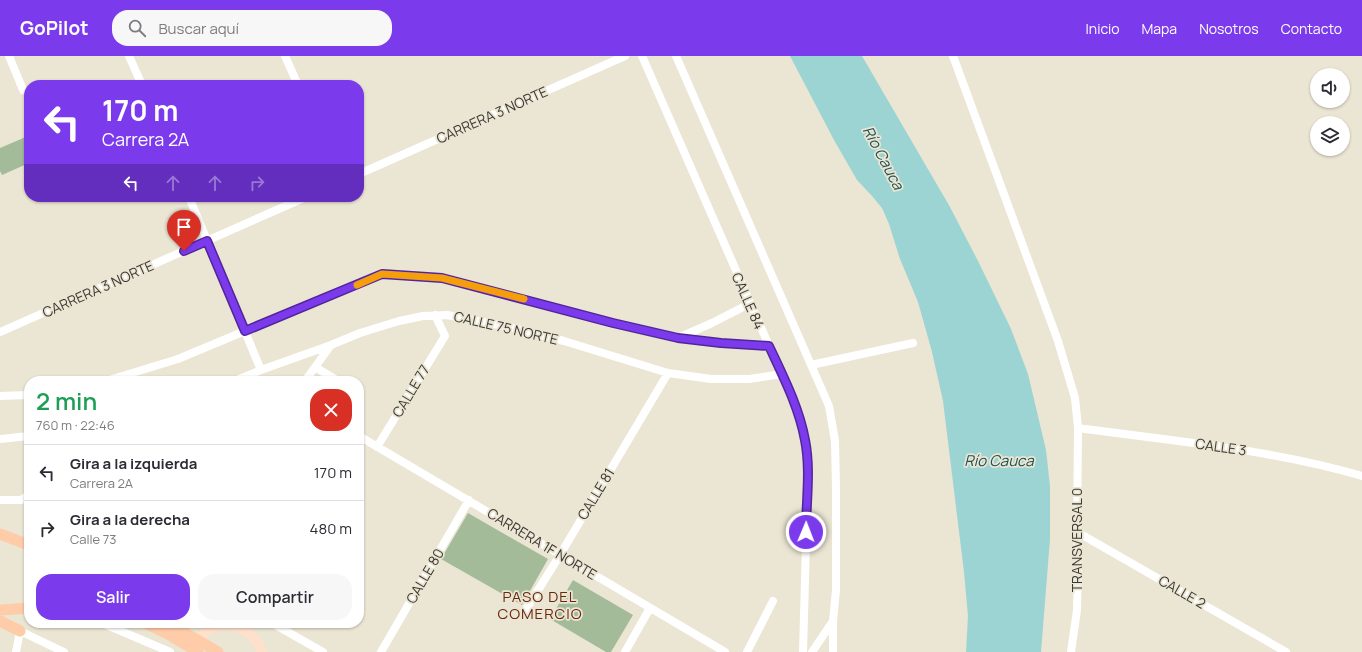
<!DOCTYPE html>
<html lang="es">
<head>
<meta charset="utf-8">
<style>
  body { margin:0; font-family:Manrope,sans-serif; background:#f7f7f7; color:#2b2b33; height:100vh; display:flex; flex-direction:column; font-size:15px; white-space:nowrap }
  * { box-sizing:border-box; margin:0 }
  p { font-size:13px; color:#7c7c81 }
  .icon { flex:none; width:22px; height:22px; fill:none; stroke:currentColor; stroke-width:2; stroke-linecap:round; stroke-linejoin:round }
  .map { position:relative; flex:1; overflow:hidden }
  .details { position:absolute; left:24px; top:320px; width:340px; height:252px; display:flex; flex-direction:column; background:#fff; border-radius:16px; box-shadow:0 1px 3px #0004 }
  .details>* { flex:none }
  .hud { position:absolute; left:24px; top:24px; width:340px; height:122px; border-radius:16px; box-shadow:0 1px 3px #0004; background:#7c3aed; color:#fff; overflow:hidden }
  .buttons { position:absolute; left:1310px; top:12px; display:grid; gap:8px }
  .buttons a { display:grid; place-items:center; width:40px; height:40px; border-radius:50%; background:#fff; box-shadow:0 1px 3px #0004; font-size:20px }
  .pin { position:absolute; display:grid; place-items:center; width:34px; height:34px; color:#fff; margin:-41px -17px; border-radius:50% 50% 50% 0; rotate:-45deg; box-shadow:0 0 4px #0007 }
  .pin .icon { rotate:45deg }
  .me { position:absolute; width:44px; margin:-22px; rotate:1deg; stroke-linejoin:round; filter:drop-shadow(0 0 3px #0008) }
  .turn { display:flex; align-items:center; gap:14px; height:84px; padding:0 12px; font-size:18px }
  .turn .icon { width:52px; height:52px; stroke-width:2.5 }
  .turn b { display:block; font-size:28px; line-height:34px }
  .lanes { display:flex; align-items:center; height:38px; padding:0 12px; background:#0003; justify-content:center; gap:20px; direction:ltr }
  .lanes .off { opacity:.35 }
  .round { display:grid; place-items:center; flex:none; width:42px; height:42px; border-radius:16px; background:#f7f7f7 }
  .head { display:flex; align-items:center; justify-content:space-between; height:68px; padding:0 12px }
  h1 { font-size:24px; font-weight:600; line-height:30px; color:#1e9e55 }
  .action { display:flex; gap:8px; margin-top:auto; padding:8px 12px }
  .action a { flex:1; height:46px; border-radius:16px; background:#7c3aed; color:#fff; font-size:16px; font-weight:600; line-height:46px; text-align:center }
  .action a+a { background:#f7f7f7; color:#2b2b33 }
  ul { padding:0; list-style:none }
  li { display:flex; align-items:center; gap:12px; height:56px; padding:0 12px; border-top:1px solid #e1e1e2 }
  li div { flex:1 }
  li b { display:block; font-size:15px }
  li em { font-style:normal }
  header { display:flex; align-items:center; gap:24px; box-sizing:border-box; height:56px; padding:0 20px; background:#7c3aed; color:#fff }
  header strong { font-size:19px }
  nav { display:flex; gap:22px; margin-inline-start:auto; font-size:14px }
  .search { width:280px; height:36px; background:#f7f7f7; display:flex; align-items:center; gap:10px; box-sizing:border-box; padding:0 14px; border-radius:16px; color:#7c7c81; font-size:15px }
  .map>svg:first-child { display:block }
  .green { fill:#a4bb9a }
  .water { fill:#9bd4d3 }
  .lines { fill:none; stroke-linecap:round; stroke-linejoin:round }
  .minor { stroke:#fff; stroke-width:8 }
  .major { stroke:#fee0cb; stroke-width:10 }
  .highway { stroke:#fecca8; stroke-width:11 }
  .route-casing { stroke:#51269a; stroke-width:10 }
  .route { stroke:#7c3aed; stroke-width:7 }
  .slow { stroke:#f59e0b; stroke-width:7 }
  .labels { text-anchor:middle; stroke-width:3.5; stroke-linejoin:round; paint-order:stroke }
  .street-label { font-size:14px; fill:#3b3932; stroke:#ebe5d3 }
  .water-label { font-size:15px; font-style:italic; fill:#205152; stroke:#ebe5d3 }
  .neighbourhood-label { font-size:15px; letter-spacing:1px; fill:#68280e; stroke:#ebe5d3 }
</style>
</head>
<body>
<header>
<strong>GoPilot</strong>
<div class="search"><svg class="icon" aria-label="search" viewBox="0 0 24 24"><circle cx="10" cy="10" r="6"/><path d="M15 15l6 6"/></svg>Buscar aquí</div>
<nav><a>Inicio</a><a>Mapa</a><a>Nosotros</a><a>Contacto</a></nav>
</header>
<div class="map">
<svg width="1362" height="596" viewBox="0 0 1362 596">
  <rect width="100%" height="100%" fill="#ebe5d3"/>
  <path class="green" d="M 28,80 L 29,83 L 29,107 L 2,119 L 0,115 L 0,92 Z
    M 468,457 L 548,503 L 522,549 L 441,503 Z
    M 573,524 L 633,559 L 611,596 L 606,596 L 550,563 Z"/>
  <path class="water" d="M 790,0 L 862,0 L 950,151 L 979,207 L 1011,273 L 1028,318 L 1046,394 L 1050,430 L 1050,483 L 1041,596 L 966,596 L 968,560 L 964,516 L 943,345 L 932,296 L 918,246 L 900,203 L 889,168 L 882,152 L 872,140 L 857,124 L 834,84 Z"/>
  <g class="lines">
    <path class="minor" d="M 9,0 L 23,34
      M 129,0 L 142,29
      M 285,0 L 298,29
      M 642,0 L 799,358 L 806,384 L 808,414 L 803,596
      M 676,0 L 829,350 L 835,385 L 836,432 L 836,534 L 833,565 L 833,596
      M 953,0 L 1058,285 L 1075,342 L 1078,372 L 1077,476 L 1078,510 L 1077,554 L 1071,596
      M 359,118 L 625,0
      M 189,141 L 261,314
      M 0,276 L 306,141
      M 680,281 L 712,267 L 749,248
      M 811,309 L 913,287
      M 315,311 L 338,325
      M 106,325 L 178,303 L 381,218 L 442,222 L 613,267 L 677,282 L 721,287 L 769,290
      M 235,325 L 261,314 L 331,289 L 360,277 L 399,265 L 423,260 L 447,259 L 509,271 L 564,285 L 668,317 L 711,323 L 749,323 L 782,318
      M 305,325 L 331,289
      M 359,337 L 360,338
      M 0,340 L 29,339
      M 1078,372 C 1173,385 1269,393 1362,420
      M 359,380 L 725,596
      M 0,383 L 29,380
      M 377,391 L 445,280 L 435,259
      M 0,444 L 21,444 L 29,439
      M 1077,476 L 1286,596
      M 523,558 L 560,499 L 668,317
      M 102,567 L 170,596
      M 272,567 L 323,596
      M 16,596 L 20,575 L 64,596
      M 381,596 L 469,444
      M 625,596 L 650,552
      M 747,596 L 773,545
      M 812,596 L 833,565"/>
    <path class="major" d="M 194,590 C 210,560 251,564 262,596"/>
    <path class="highway" d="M 0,478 L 29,489
      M 0,554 L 29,552
      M 0,565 L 20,575
      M 145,567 L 168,578 L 198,596
      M 168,567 L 218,596"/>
  </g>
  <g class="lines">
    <g class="route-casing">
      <path id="route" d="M 184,195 L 207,185 L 245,275 L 382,218 L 442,222 L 613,267 L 678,282 L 721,287 L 769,290 C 783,320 799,351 805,384 C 811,414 806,446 806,476"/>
    </g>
    <use href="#route" class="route"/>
    <path class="slow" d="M 357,229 L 382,218 L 442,222 L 524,243"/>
  </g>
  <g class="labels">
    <g class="street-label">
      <text transform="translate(492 59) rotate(-24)" y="5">CARRERA 3 NORTE</text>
      <text transform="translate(98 233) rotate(-24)" y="5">CARRERA 3 NORTE</text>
      <text transform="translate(748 245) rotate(66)" y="5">CALLE 84</text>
      <text transform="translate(506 272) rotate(13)" y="5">CALLE 75 NORTE</text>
      <text transform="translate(411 335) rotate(-59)" y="5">CALLE 77</text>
      <text transform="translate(1221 391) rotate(8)" y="5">CALLE 3</text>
      <text transform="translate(596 438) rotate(-59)" y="5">CALLE 81</text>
      <text transform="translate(1077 484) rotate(-90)" y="5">TRANSVERSAL 0</text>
      <text transform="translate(542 488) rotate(31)" y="5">CARRERA 1F NORTE</text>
      <text transform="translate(425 520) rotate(-60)" y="5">CALLE 80</text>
      <text transform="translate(1182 536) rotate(30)" y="5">CALLE 2</text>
    </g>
    <g class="water-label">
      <text transform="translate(883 102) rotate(62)" y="5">Río Cauca</text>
      <text x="999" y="410">Río Cauca</text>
    </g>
    <g class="neighbourhood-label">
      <text x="540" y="546">PASO DEL<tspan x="540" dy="17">COMERCIO</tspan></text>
    </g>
  </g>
</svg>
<div class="buttons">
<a><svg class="icon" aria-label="sound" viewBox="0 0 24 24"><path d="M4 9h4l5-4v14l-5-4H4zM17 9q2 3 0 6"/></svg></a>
<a><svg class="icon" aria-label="layers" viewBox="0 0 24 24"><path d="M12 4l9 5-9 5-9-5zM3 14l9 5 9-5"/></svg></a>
</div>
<div class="pin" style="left:184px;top:195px;background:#d93025"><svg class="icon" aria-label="arrive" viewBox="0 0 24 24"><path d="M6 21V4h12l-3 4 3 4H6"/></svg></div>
<svg class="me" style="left:806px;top:476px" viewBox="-20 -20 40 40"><circle r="17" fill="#7c3aed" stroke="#fff" stroke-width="3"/><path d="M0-11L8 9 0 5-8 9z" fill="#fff"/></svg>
<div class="hud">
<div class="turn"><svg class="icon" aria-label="left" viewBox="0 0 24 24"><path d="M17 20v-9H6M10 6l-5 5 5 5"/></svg><div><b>170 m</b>Carrera 2A</div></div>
<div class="lanes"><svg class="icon" aria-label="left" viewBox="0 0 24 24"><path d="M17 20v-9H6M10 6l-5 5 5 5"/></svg><svg class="icon off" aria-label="ahead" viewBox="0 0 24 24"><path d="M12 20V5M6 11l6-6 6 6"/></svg><svg class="icon off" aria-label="ahead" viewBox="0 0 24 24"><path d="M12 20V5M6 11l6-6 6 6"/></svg><svg class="icon off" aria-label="right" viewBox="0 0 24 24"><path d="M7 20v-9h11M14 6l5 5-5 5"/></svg></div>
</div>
<section class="details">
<div class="head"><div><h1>2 min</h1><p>760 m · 22:46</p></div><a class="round" style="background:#d93025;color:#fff"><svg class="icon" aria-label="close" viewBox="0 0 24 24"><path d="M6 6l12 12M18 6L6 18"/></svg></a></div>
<ul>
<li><svg class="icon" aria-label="left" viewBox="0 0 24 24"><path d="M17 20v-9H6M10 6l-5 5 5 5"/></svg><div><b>Gira a la izquierda</b><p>Carrera 2A</p></div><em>170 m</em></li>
<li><svg class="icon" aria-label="right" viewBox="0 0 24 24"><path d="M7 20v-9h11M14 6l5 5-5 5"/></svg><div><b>Gira a la derecha</b><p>Calle 73</p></div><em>480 m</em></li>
</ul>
<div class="action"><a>Salir</a><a>Compartir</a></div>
</section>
</div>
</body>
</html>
